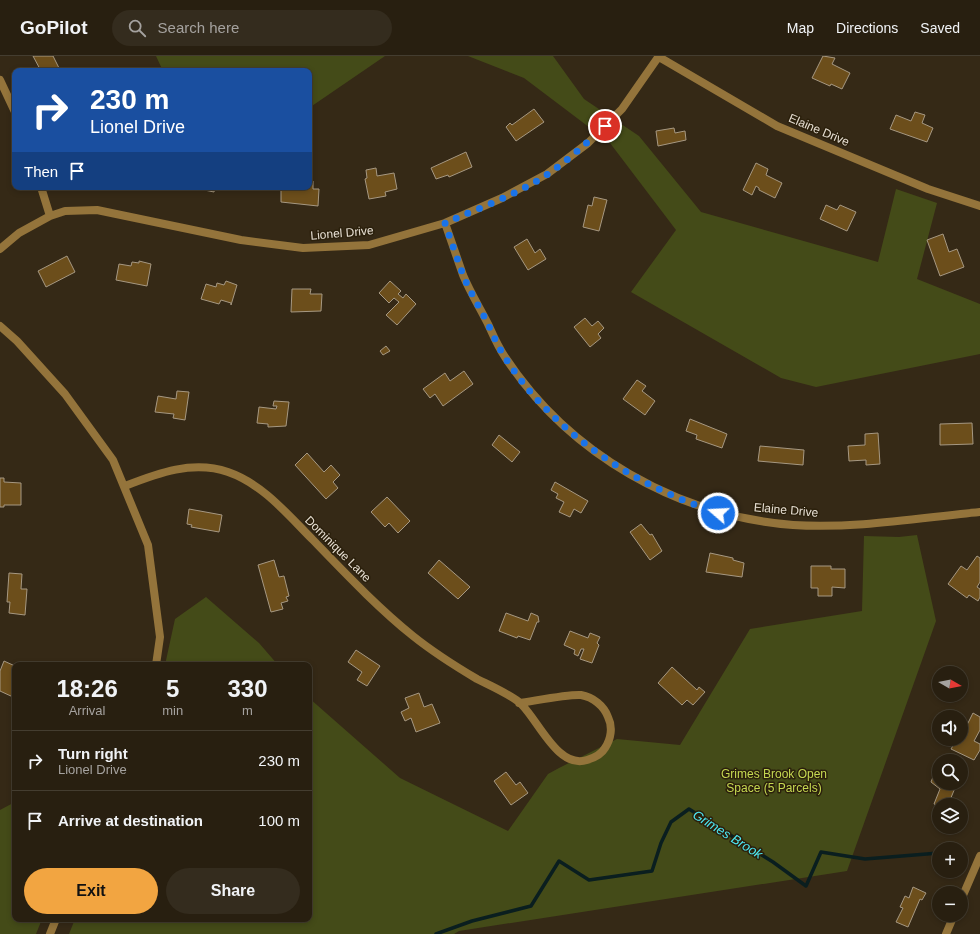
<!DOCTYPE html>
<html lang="en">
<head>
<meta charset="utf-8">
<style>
  body { margin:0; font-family:Arial,sans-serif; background:#342c1e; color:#f1f3f6; height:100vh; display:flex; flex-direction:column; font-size:15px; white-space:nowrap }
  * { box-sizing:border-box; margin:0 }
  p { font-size:13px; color:#a5a29f }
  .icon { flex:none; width:22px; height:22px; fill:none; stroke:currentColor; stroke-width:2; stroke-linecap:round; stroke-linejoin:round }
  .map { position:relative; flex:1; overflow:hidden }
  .drawer { position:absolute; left:12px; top:606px; width:300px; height:260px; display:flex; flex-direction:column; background:#281f10; border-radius:8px; box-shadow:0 2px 6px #0003,0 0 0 1px #443d30 }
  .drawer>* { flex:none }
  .guide { position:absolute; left:12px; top:12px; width:300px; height:122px; border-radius:8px; box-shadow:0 2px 6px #0003,0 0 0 1px #443d30; background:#1a4fa0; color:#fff; overflow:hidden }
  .needle { width:26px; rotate:99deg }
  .tools { position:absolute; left:932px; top:610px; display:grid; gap:8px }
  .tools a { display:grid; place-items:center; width:36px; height:36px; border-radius:50%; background:#281f10; box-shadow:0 2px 6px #0003,0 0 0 1px #443d30; font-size:20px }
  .pin { position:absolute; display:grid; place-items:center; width:34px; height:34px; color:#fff; margin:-17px; border:2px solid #fff; border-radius:50%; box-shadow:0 1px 4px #0007 }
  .me { position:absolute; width:44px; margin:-22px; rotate:289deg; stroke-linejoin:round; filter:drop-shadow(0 0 3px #0008) }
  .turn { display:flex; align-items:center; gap:14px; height:84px; padding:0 12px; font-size:18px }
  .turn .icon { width:52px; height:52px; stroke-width:2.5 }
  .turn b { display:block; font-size:28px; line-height:34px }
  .then { display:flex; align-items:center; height:38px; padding:0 12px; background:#0003; gap:8px; font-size:15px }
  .eta { display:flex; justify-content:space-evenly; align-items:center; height:68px; text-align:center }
  .eta b { font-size:24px; font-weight:600; line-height:28px }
  .button { display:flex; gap:8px; margin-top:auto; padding:8px 12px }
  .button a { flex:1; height:46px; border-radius:24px; background:#f2a541; color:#111; font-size:16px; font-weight:600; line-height:46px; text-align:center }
  .button a+a { background:#342c1e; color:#f1f3f6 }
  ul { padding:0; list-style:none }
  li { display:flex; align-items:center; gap:12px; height:60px; padding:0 12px; border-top:1px solid #443d30 }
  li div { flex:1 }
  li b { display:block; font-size:15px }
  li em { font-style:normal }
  header { display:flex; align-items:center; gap:24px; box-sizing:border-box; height:56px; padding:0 20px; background:#281f10; border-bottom:1px solid #443d30 }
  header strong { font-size:19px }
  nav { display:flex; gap:22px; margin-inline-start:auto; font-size:14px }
  .search { width:280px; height:36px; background:#342c1e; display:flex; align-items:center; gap:10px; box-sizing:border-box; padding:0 14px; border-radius:22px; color:#a5a29f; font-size:15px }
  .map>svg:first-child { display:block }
  .green { fill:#444b18 }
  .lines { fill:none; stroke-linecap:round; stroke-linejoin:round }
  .stream { stroke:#0a1e1f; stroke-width:3.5 }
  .building { fill:#6c4e1b; stroke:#a69882 }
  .street { stroke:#94743b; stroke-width:8 }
  .route { stroke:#1a73e8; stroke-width:7; stroke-dasharray:0 12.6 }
  .labels { text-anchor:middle; stroke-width:3; stroke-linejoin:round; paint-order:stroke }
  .street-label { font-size:12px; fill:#e6ded2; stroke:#2b200c }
  .park-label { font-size:12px; fill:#c5d851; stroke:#2b200c }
  .water-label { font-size:13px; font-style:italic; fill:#4de8f3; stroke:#2b200c }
</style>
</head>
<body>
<header>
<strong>GoPilot</strong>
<div class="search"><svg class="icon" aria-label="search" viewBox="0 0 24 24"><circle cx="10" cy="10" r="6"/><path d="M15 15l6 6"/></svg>Search here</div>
<nav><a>Map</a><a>Directions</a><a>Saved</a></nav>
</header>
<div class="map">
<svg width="980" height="878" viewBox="0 0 980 878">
  <rect width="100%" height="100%" fill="#352916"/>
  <path class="green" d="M 156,0 L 385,0 L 309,52 L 309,15 L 163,15 Z
    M 468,0 L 553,0 L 584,43 L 639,80 L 701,156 L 878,206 L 896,133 L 937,147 L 917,223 L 980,248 L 980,298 L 816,331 L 781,322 L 631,236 L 676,174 L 610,87 L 524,22 Z
    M 917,479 L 936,565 L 847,815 L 459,875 L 454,878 L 69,878 L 75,863 L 309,863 L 309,642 L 400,722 L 508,775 L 548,718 L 559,712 L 617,683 L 680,689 L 750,573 L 862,555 L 864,480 L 899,481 Z
    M 206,541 L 259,587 L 278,609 L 165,609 L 175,563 Z
    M 15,746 L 15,863 L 42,863 L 36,878 L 0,878 L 0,754 Z"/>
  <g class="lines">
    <path class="stream" d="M 961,795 L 964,795
      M 436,878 L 472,865 L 531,850 L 559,805 L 589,824 L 652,815 L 661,787 L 671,766 L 689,753 L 773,806 L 806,830 L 821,796 L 865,803 L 939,797"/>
  </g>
  <path class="building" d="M 33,0 L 53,0 L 60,14 L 41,15 Z
    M 823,0 L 835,2 L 832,8 L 850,17 L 842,33 L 831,28 L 830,30 L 812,22 Z
    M 534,53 L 544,66 L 516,85 L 506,71 L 510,67 L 512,69 Z
    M 915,56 L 925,59 L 922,67 L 933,72 L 927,86 L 890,73 L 896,59 L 911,65 Z
    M 674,72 L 675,77 L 685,75 L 686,84 L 658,90 L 656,75 Z
    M 466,96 L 472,111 L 449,121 L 448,119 L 436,123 L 431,112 Z
    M 756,107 L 768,113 L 766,119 L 782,127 L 775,142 L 759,134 L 759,132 L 756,130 L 752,139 L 743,134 Z
    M 376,112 L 377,120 L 394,117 L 397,133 L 385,136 L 386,140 L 369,143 L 365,123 L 367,122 L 366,114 Z
    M 309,125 L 313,125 L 313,133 L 319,133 L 318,150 L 281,146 L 281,131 L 309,131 Z
    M 190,131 L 215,131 L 214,136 Z
    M 594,141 L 607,144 L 599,175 L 583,171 L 588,149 L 592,150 Z
    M 826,149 L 837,154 L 840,149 L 856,156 L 847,175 L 820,163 Z
    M 943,178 L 949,196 L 957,193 L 964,211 L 940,220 L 927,184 Z
    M 527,183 L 535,197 L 540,193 L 546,203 L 528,214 L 514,191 Z
    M 67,200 L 75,216 L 46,231 L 38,215 Z
    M 139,205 L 151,208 L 147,230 L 116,224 L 119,208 L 131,210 L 132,206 L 139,207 Z
    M 226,225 L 237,229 L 231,249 L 231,247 L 221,244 L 219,248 L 201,243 L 206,228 L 216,231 L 217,227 L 224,229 Z
    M 390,225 L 401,235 L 398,238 L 403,242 L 406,238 L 416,248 L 397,269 L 386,259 L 399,246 L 394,242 L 389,247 L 379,237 Z
    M 292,233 L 311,233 L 310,238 L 322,238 L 321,255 L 291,256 Z
    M 585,262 L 592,270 L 598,265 L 604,272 L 598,278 L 601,282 L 590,291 L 574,271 Z
    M 386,290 L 390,295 L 383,299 L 380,295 Z
    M 464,315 L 473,328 L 443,350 L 435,338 L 430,342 L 423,333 L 445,317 L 450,325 Z
    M 637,324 L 646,330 L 642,335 L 655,345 L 645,359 L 623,343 Z
    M 177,335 L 189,336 L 185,364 L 173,362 L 174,358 L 155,356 L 158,340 L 176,343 Z
    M 274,345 L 289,346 L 286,370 L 268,371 L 268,368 L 257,367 L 259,351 L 276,353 L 277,350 L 273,350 Z
    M 690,363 L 727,378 L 722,392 L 696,383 L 697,379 L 686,375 Z
    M 972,367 L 973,388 L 940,389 L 940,368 Z
    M 878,377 L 880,408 L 866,409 L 866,404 L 849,405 L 848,390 L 865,389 L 865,378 Z
    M 499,379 L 520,396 L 512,406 L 492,389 Z
    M 760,390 L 804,394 L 803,409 L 758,405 Z
    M 307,397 L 324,416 L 331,409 L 340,419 L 333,426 L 338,432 L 326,443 L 295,409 Z
    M 0,422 L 4,422 L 4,426 L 21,427 L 21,449 L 4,449 L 4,451 L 0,451 Z
    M 555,426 L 588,445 L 581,457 L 574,453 L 570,461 L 559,456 L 564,446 L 556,442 L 558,438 L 551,434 Z
    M 387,441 L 410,465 L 398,477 L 389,467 L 385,471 L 371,456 Z
    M 189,453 L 222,459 L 219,476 L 191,471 L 192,469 L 187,468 Z
    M 641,468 L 650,479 L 652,478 L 662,495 L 650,504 L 630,476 Z
    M 710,497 L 733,502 L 733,504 L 744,507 L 742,521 L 706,516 Z
    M 977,500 L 980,502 L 980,526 L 977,531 L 980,533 L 980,541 L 978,545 L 969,539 L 967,542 L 948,528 L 961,510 L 967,514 Z
    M 274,504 L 279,521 L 284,520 L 289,540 L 286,541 L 288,545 L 281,547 L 283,553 L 271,556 L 258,509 Z
    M 439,504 L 470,531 L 458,543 L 428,517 Z
    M 811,510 L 831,510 L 831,513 L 845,513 L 845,532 L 832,531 L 832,540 L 818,540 L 818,532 L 811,532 Z
    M 9,517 L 22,518 L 21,533 L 27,533 L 25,559 L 9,557 L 10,546 L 7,546 Z
    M 506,557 L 528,565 L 531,557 L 538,560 L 539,566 L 537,566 L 530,584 L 518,580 L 517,582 L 499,575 Z
    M 570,575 L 588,582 L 590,577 L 600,581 L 597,587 L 599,589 L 592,607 L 580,603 L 584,593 L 581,593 L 578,600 L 574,598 L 575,594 L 564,589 Z
    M 356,594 L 380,610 L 367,630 L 357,624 L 362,616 L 348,606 Z
    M 4,605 L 15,610 L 15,620 L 12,628 L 15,629 L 13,641 L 0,635 L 0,615 Z
    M 672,611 L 697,634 L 699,631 L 705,636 L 693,649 L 687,644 L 682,649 L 658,627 Z
    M 419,637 L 424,651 L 432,648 L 440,667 L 416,676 L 411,662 L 405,665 L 401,656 L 409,652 L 405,642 Z
    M 973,657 L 980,661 L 980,674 L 974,685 L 980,688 L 980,694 L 974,704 L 951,693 L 957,683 L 961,683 L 962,680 L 961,665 L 967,669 Z
    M 506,716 L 516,729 L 520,726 L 528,737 L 511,749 L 494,725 Z
    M 935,716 L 939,717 L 939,727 L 957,727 L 948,749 L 939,750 L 934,748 L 940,733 L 931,726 Z
    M 913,831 L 926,837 L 922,844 L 920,843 L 908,871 L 896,866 L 903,852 L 900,851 L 905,840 L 909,842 Z"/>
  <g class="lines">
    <path class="street" d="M 659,1 L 777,70 L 928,133 L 980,150
      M 0,24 L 15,56
      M 41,131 L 50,160
      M 445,167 C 451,184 457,202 463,219 C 470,236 480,252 488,268 C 493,279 498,291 505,301 C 569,398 677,460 793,469 C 855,473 918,462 980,456
      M 0,193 L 19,177 L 50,160 L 65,155 L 97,154 L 241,184 L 303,192 L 369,189 L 445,167 L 502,142 L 547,118 L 588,87 L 622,53 L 659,0
      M 0,270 L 17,285 L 65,338 L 113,404 L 148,489 L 160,581 L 156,609
      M 125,430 C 158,417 193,404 228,416 C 263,428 288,459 313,484 C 345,517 377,551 413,580 C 433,596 455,610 477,623 C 491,630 507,637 519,646 C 537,661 557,714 587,704 C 594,702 601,699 605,692 C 611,683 613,671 608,661 C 604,650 593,641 581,639 C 568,638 534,645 519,647
      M 961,844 L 980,800
      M 50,878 L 56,863
      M 946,878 L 954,859"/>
  </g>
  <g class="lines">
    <path class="route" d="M 605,70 C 587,87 568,104 548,118 C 516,139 479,152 445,167 C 451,185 457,202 463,219 C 470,236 480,252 488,268 C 493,279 498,290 504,300 C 553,377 633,429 718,457"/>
  </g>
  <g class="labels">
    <g class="street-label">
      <text transform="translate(819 74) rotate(23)" y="4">Elaine Drive</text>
      <text transform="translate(342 177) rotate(-5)" y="4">Lionel Drive</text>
      <text transform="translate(786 454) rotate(5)" y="4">Elaine Drive</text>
      <text transform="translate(338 493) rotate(45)" y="4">Dominique Lane</text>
    </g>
    <g class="park-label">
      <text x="774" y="722">Grimes Brook Open<tspan x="774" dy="14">Space (5 Parcels)</tspan></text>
    </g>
    <g class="water-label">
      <text transform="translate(728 778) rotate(32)" y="5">Grimes Brook</text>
    </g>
  </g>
</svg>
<div class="tools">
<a><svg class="needle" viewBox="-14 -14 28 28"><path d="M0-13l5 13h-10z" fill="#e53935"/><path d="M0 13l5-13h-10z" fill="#a5a29f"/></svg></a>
<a><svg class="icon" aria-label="sound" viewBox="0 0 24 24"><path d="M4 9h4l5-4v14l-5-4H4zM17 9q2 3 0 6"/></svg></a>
<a><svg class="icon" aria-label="search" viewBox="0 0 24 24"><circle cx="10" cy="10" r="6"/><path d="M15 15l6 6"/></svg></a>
<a><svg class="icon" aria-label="layers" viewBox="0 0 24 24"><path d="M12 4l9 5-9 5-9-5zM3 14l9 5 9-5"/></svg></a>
<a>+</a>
<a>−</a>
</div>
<div class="pin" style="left:605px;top:70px;background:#d93025"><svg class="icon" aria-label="arrive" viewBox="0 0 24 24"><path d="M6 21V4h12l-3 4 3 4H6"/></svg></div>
<svg class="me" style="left:718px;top:457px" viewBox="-20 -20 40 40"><circle r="17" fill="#1a73e8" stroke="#fff" stroke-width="3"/><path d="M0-11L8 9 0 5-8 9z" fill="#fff"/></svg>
<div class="guide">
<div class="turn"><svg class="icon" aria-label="right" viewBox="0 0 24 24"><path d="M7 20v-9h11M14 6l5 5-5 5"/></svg><div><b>230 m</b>Lionel Drive</div></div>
<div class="then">Then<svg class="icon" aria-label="arrive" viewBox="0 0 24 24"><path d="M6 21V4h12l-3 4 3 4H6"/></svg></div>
</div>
<section class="drawer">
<div class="eta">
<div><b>18:26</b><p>Arrival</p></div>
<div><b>5</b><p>min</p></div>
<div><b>330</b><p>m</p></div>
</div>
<ul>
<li><svg class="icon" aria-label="right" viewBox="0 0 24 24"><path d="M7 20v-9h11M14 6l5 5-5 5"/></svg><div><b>Turn right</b><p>Lionel Drive</p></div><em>230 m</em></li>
<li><svg class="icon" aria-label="arrive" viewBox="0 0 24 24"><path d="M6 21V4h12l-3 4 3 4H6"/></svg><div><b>Arrive at destination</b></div><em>100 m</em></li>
</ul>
<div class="button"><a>Exit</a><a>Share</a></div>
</section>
</div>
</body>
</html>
